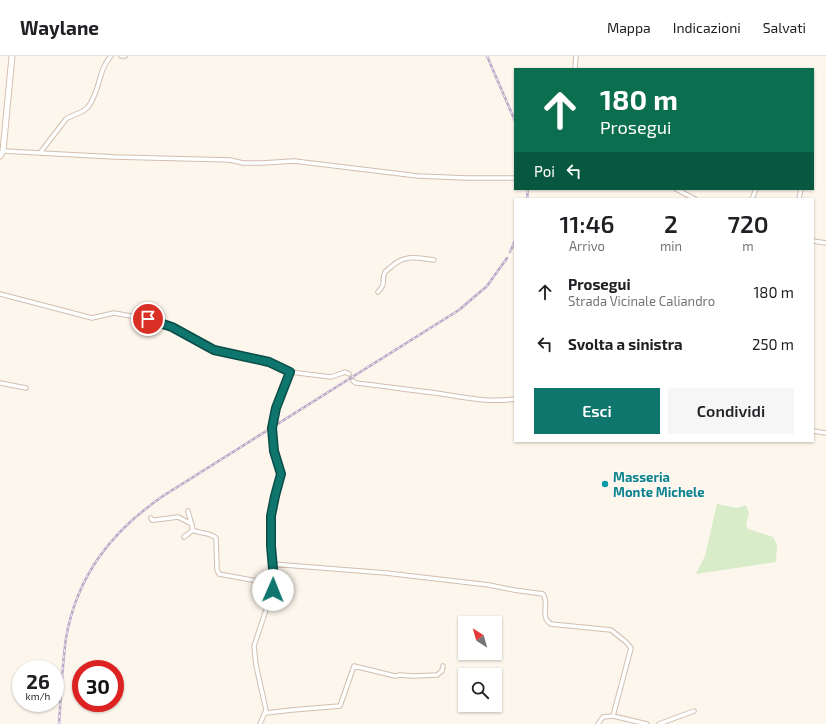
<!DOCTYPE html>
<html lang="it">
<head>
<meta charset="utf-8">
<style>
  body { margin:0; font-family:"Exo 2",sans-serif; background:#f6f6f6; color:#202124; height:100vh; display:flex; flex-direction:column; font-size:15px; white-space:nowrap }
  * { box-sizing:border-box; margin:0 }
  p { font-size:13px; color:#757577 }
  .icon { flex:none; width:22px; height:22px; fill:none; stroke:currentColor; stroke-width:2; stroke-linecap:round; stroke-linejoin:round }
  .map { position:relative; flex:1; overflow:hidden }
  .drawer { position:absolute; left:514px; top:142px; width:300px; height:244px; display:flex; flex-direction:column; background:#fff; border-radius:0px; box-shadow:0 1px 3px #0004 }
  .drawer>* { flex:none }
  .top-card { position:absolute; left:514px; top:12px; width:300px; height:122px; border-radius:0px; box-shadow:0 1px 3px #0004; background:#0b6e4f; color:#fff; overflow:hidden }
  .needle { width:26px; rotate:323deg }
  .fabs { position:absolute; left:458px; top:560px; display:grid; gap:8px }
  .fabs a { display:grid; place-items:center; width:44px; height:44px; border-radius:0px; background:#fff; box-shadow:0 1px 3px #0004; font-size:20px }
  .speed { position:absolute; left:12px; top:604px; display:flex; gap:8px; font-size:20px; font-weight:700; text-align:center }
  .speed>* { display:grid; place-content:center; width:52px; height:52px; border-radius:50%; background:#fff; box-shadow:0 1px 3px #0004; line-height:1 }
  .speed small { font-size:10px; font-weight:400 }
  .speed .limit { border:6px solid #d22; background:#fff; color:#111 }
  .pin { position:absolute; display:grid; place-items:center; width:34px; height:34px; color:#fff; margin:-17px; border:2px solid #fff; border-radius:50%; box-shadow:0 1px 4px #0007 }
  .me { position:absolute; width:44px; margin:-22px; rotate:1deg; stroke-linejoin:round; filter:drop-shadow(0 0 3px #0008) }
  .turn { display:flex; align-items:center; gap:14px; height:84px; padding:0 20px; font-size:18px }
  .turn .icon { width:52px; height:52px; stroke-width:2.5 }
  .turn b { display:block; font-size:28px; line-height:34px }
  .then { display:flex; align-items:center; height:38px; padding:0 20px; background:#0003; gap:8px; font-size:15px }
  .eta { display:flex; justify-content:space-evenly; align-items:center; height:68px; text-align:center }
  .eta b { font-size:24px; font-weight:600; line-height:28px }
  .action { display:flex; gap:8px; margin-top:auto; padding:8px 20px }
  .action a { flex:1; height:46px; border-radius:0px; background:#0f766e; color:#fff; font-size:16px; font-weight:600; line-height:46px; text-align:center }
  .action a+a { background:#f6f6f6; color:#202124 }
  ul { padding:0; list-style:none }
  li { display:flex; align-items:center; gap:12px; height:52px; padding:0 20px }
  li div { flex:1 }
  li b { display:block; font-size:15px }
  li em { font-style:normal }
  header { display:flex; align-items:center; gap:24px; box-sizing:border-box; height:56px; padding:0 20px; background:#fff; border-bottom:1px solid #e0e0e0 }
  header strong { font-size:19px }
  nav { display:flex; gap:22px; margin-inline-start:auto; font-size:14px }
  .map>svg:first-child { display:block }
  .green { fill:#d8ecc9 }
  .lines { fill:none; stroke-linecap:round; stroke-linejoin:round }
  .street-tunnel { stroke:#dcd0c4; stroke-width:3.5; stroke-dasharray:3.5 2; stroke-linecap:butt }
  .street-casing { stroke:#d1beb0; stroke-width:5.5 }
  .secondary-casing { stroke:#d6c0b0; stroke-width:7 }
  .street { stroke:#fff; stroke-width:3.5 }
  .secondary { stroke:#fff; stroke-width:5 }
  .rail-casing { stroke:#b9a8c9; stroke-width:2.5 }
  .rail { stroke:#fffaf3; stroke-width:1; stroke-dasharray:3; stroke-linecap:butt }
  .route-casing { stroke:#0a4d48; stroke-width:10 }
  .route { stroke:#0f766e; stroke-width:7 }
  .culture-dot { fill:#0f9aa8; stroke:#fffaf3; stroke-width:1.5 }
  .labels { text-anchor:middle; stroke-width:3; stroke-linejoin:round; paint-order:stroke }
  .culture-label { font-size:13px; font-weight:bold; fill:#0d838f; stroke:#fffaf3; text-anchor:start }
</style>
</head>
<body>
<header>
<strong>Waylane</strong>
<nav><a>Mappa</a><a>Indicazioni</a><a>Salvati</a></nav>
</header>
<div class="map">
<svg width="826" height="668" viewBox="0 0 826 668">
  <rect width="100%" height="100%" fill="#fdf6ec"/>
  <path class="green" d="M 717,448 L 737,452 L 746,449 L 749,457 L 746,468 L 748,473 L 773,481 L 777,489 L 776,506 L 696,518 L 705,500 Z"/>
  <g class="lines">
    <path class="street-tunnel" d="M 349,318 L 353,325"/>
    <g class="street-casing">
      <path id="street" d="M 121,0 L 125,0
        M 575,13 L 576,0
        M 3,95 L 115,101 L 230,104 L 243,107 L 262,107 L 294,105 L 418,120 L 467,122 L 515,122
        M 40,97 L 66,63 C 73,58 82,58 88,51 C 100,36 98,14 111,0
        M 676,133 L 695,143
        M 752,143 L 756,133
        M 799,143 L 801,133
        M 813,185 L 826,187
        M 378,236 C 387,227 381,223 385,216 C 387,214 390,212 392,210 C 406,198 417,202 434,204
        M 0,238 L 92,262 L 114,257 L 148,263 L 172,271 L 214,294 L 269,306 L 290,316 L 331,321 L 345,316 L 349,318
        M 353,325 L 356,327 C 383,330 409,334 436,337 C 462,341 488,347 515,343
        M 0,327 L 26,332
        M 813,375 L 826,377
        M 151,462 L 152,464 L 155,464 L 178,461 L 192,468
        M 193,474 C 200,478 210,476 216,482 L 217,514 L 219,518 L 274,528
        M 184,481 L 193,474 L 188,455
        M 272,508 L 386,517 L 489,529 L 514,534 L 543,538 C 550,547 539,561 551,568 L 611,574 L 626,586 L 631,592 L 613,660 L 603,661 L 598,668
        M 266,657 L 292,654 L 340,650 L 354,610 L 395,620 L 400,619 L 413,620 L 437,619 L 442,615 L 443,610
        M 613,660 L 647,668
        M 260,668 L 266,654 L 256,609 L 254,590 L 274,530 L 270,483 L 271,460 L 275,440 L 281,418 L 274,395 L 272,372 L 276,353 L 290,316
        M 659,668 L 694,655"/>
    </g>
    <g class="secondary-casing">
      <path id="secondary" d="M 0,100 L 3,95 L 12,0"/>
    </g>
    <use href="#street" class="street"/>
    <use href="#secondary" class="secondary"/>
    <g class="rail-casing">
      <path id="rail" d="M 487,0 L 515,65
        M 527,143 L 528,133
        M 510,196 L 515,185
        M 59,668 C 61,640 62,611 66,582 C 77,519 112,475 163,440 L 459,254 L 487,230 L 507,202"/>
    </g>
    <use href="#rail" class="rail"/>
  </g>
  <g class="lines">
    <g class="route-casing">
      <path id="route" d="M 148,263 L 172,271 L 214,294 L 269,306 L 290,316 L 276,352 L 272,372 L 274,395 L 281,418 L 275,440 L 271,460 L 271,490 L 274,524 L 273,534"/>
    </g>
    <use href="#route" class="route"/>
  </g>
  <circle class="culture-dot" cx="605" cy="428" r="4"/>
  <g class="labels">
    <g class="culture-label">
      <text x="613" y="426">Masseria<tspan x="613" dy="15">Monte Michele</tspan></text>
    </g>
  </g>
</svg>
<div class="fabs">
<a><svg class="needle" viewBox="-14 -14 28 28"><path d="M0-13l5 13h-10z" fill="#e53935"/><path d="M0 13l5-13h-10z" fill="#757577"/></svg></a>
<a><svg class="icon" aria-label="search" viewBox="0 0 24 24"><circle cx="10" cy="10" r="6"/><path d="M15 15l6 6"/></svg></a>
</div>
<div class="speed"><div>26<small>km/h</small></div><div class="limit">30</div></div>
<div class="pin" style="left:148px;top:263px;background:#d93025"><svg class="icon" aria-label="arrive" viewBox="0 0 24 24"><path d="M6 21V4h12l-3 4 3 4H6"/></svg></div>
<svg class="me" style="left:273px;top:534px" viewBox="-20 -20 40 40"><circle r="19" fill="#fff"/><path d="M0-13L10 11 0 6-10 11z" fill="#0f766e"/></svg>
<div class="top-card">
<div class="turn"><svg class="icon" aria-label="ahead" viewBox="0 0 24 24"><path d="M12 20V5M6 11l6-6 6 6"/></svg><div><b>180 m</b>Prosegui</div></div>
<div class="then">Poi<svg class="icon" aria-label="left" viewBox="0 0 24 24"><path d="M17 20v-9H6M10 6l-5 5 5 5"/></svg></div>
</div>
<section class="drawer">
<div class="eta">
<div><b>11:46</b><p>Arrivo</p></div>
<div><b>2</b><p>min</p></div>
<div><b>720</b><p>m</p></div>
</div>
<ul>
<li><svg class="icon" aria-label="ahead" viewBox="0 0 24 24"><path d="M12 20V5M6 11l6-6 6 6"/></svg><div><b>Prosegui</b><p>Strada Vicinale Caliandro</p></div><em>180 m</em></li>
<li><svg class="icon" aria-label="left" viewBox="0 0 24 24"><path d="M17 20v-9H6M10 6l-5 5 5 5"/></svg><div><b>Svolta a sinistra</b></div><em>250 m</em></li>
</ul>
<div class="action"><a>Esci</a><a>Condividi</a></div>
</section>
</div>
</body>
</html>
